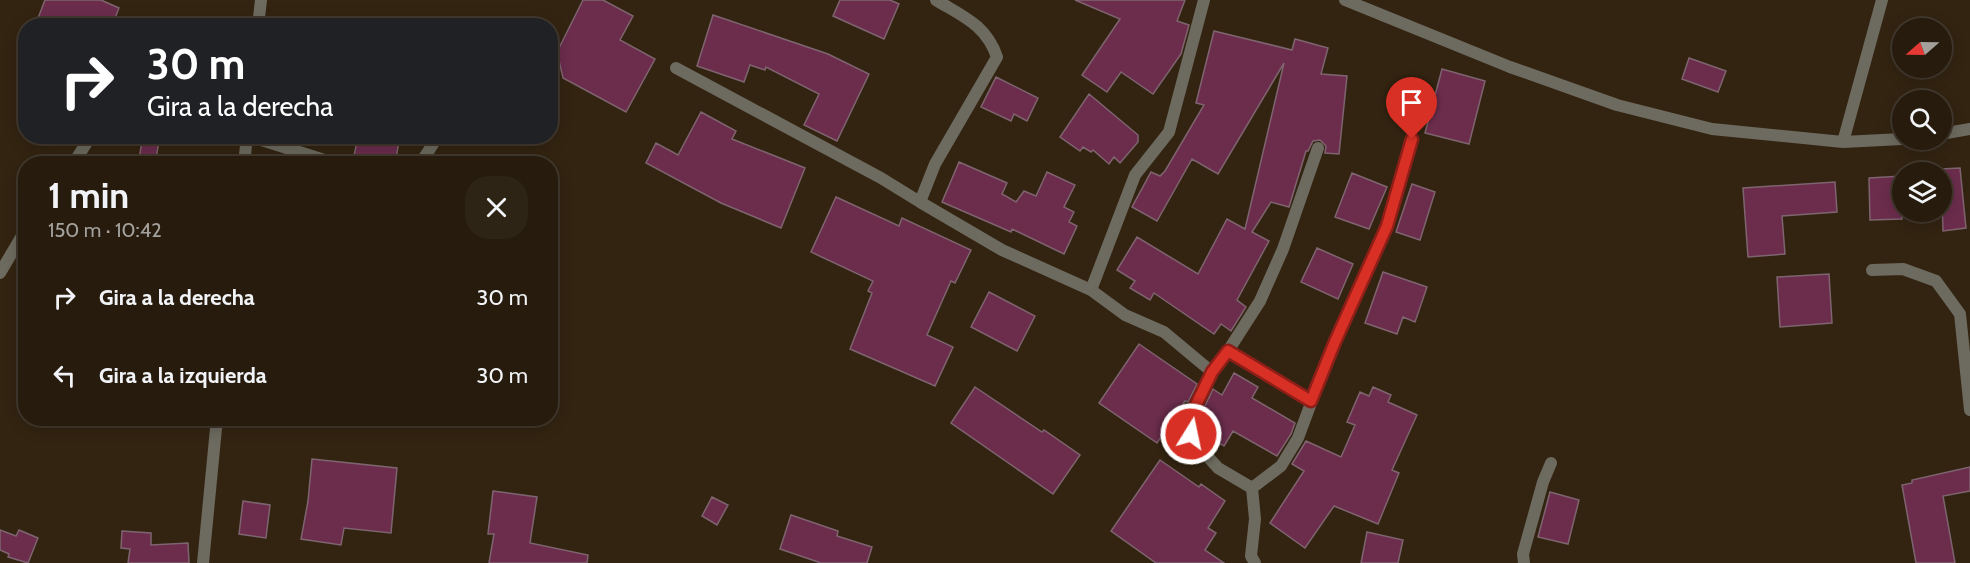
<!DOCTYPE html>
<html lang="es">
<head>
<meta charset="utf-8">
<style>
  body { margin:0; font-family:Cabin,sans-serif; background:#2e2416; color:#f1f3f6; height:100vh; display:flex; flex-direction:column; font-size:22px; white-space:nowrap }
  * { box-sizing:border-box; margin:0 }
  p { font-size:20px; color:#a4a19d }
  .icon { flex:none; width:33px; height:33px; fill:none; stroke:currentColor; stroke-width:2; stroke-linecap:round; stroke-linejoin:round }
  .map { position:relative; flex:1; overflow:hidden }
  .side { position:absolute; left:18px; top:156px; width:540px; height:270px; display:flex; flex-direction:column; background:#261b0d; border-radius:24px; box-shadow:0 3px 15px #0003,0 0 0 2px #42392e }
  .side>* { flex:none }
  .guide { position:absolute; left:18px; top:18px; width:540px; height:126px; border-radius:24px; box-shadow:0 3px 15px #0003,0 0 0 2px #42392e; background:#202124; color:#fff; overflow:hidden }
  .needle { width:39px; rotate:250deg }
  .tools { position:absolute; left:1892px; top:18px; display:grid; gap:12px }
  .tools a { display:grid; place-items:center; width:60px; height:60px; border-radius:50%; background:#261b0d; box-shadow:0 3px 15px #0003,0 0 0 2px #42392e; font-size:30px }
  .pin { position:absolute; display:grid; place-items:center; width:51px; height:51px; color:#fff; margin:-62px -26px; border-radius:50% 50% 50% 0; rotate:-45deg; box-shadow:0 0 6px #0007 }
  .pin .icon { rotate:45deg }
  .me { position:absolute; width:66px; margin:-33px; rotate:10deg; stroke-linejoin:round; filter:drop-shadow(0 0 4px #0008) }
  .turn { display:flex; align-items:center; gap:21px; height:126px; padding:0 30px; font-size:27px }
  .turn .icon { width:78px; height:78px; stroke-width:2.5 }
  .turn b { display:block; font-size:42px; line-height:51px }
  .round { display:grid; place-items:center; flex:none; width:63px; height:63px; border-radius:24px; background:#2e2416 }
  .headline { display:flex; align-items:center; justify-content:space-between; height:102px; padding:0 30px }
  h1 { font-size:36px; font-weight:800; line-height:45px }
  ul { padding:0; list-style:none }
  li { display:flex; align-items:center; gap:18px; height:78px; padding:0 30px }
  li div { flex:1 }
  li b { display:block; font-size:22px }
  li em { font-style:normal }
  .map>svg:first-child { display:block }
  .building { fill:#6c2d4d; stroke:#7e646f; stroke-width:1.5 }
  .lines { fill:none; stroke-linecap:round; stroke-linejoin:round }
  .lane { stroke:#6d6a5f; stroke-width:12 }
  .street { stroke:#6d6a5f; stroke-width:12 }
  .route-casing { stroke:#8d1f18; stroke-width:15 }
  .route { stroke:#d93025; stroke-width:10 }
</style>
</head>
<body>
<div class="map">
<svg width="1970" height="563" viewBox="0 0 1970 563">
  <rect width="100%" height="100%" fill="#332411"/>
  <path class="building" d="M 45,0 L 101,0 L 119,8 L 112,26 L 35,26 Z
    M 583,0 L 603,0 L 633,16 L 620,40 L 655,59 L 626,112 L 563,78 L 557,52 Z
    M 840,0 L 890,0 L 899,4 L 884,39 L 833,16 Z
    M 1075,0 L 1185,0 L 1177,21 L 1189,25 L 1181,54 L 1153,94 L 1121,72 L 1107,92 L 1082,75 L 1120,19 Z
    M 713,15 L 828,54 L 869,74 L 837,141 L 804,125 L 819,94 L 766,67 L 765,70 L 750,65 L 744,82 L 697,66 Z
    M 1214,31 L 1292,50 L 1295,39 L 1328,48 L 1321,74 L 1347,76 L 1339,154 L 1325,153 L 1326,146 L 1320,140 L 1313,141 L 1308,151 L 1306,151 L 1289,207 L 1271,202 L 1252,232 L 1269,241 L 1237,300 L 1246,307 L 1231,331 L 1221,324 L 1214,334 L 1154,293 L 1150,300 L 1130,288 L 1135,281 L 1117,270 L 1137,237 L 1198,274 L 1227,219 L 1245,229 L 1284,63 L 1218,174 L 1192,159 L 1157,221 L 1132,207 L 1151,172 L 1160,176 L 1165,171 L 1204,105 L 1196,103 Z
    M 1689,58 L 1726,71 L 1718,92 L 1682,79 Z
    M 1442,69 L 1485,81 L 1469,144 L 1425,133 Z
    M 996,77 L 1038,98 L 1027,121 L 1014,114 L 1011,121 L 981,107 Z
    M 1089,94 L 1138,135 L 1138,142 L 1120,163 L 1114,157 L 1109,164 L 1093,150 L 1091,152 L 1083,147 L 1080,151 L 1060,137 Z
    M 701,112 L 736,131 L 732,139 L 805,168 L 781,228 L 721,203 L 646,163 L 656,143 L 678,155 Z
    M 143,136 L 160,136 L 155,164 L 138,164 Z
    M 358,136 L 400,136 L 395,164 L 354,156 Z
    M 959,162 L 1007,183 L 1002,194 L 1016,202 L 1024,191 L 1036,196 L 1047,172 L 1075,185 L 1064,207 L 1074,212 L 1069,222 L 1077,226 L 1064,254 L 1012,229 L 1011,232 L 942,202 Z
    M 1960,168 L 1966,228 L 1943,231 L 1941,169 Z
    M 1352,173 L 1387,187 L 1369,229 L 1335,217 Z
    M 1902,176 L 1902,219 L 1870,220 L 1869,178 Z
    M 1835,182 L 1837,212 L 1782,216 L 1785,254 L 1748,257 L 1743,188 Z
    M 1412,184 L 1435,192 L 1420,240 L 1396,232 Z
    M 836,197 L 899,226 L 902,218 L 971,250 L 955,283 L 951,281 L 927,335 L 953,347 L 935,386 L 850,349 L 872,293 L 868,291 L 873,281 L 811,252 Z
    M 1317,248 L 1353,264 L 1338,299 L 1301,282 Z
    M 1383,272 L 1427,287 L 1415,322 L 1403,317 L 1397,334 L 1365,323 Z
    M 1829,274 L 1832,323 L 1780,327 L 1777,277 Z
    M 989,292 L 1035,316 L 1017,351 L 971,327 Z
    M 1139,344 L 1197,384 L 1188,402 L 1185,401 L 1157,443 L 1099,403 Z
    M 1234,373 L 1258,387 L 1252,398 L 1295,423 L 1291,434 L 1277,456 L 1233,431 L 1224,446 L 1205,435 L 1215,418 L 1203,411 L 1204,408 L 1213,389 L 1222,395 Z
    M 975,387 L 1042,432 L 1044,430 L 1080,455 L 1053,494 L 951,423 Z
    M 1373,387 L 1391,395 L 1388,402 L 1417,415 L 1392,470 L 1399,473 L 1378,524 L 1334,506 L 1305,548 L 1270,523 L 1304,471 L 1292,464 L 1306,441 L 1341,457 L 1355,425 L 1347,422 L 1360,392 L 1369,396 Z
    M 312,459 L 397,468 L 391,533 L 344,528 L 341,545 L 301,539 L 308,501 Z
    M 1160,460 L 1199,487 L 1201,484 L 1225,501 L 1208,528 L 1216,533 L 1205,550 L 1224,563 L 1156,563 L 1111,531 Z
    M 1970,467 L 1970,491 L 1943,496 L 1955,563 L 1916,563 L 1902,485 L 1912,483 L 1912,480 Z
    M 493,491 L 537,497 L 530,543 L 588,555 L 587,563 L 489,563 L 494,534 L 488,534 Z
    M 1550,492 L 1579,500 L 1568,544 L 1538,537 Z
    M 712,497 L 728,505 L 717,525 L 702,516 Z
    M 243,501 L 270,505 L 266,538 L 239,534 Z
    M 791,515 L 838,531 L 837,536 L 872,547 L 867,563 L 821,563 L 780,549 Z
    M 0,530 L 16,536 L 19,530 L 38,538 L 28,563 L 8,557 L 9,554 L 0,550 Z
    M 122,531 L 151,533 L 151,545 L 188,543 L 189,563 L 128,563 L 130,549 L 121,548 Z
    M 1367,532 L 1403,540 L 1398,563 L 1361,563 Z"/>
  <g class="lines">
    <path class="lane" d="M 1345,0 L 1510,67 L 1617,105 L 1712,129 L 1843,142 L 1902,139
      M 1941,134 L 1970,129
      M 1843,142 L 1882,0"/>
    <path class="street" d="M 936,0 C 964,17 986,25 997,57 L 935,164 L 920,202 L 1002,250 L 1091,290 L 1125,315 L 1164,332 L 1212,372 L 1196,405 L 1191,433 L 1201,449 L 1218,468 L 1252,488 L 1255,519 L 1251,556 L 1255,563
      M 258,26 L 261,0
      M 676,68 L 881,178 L 920,202
      M 249,136 L 337,164
      M 73,164 L 91,136
      M 244,164 L 247,136
      M 420,164 L 433,144 L 433,136
      M 1872,270 L 1903,269 L 1936,281 L 1960,314 L 1970,410
      M 0,273 L 26,229
      M 1091,290 L 1135,175 L 1169,132 L 1204,0
      M 1228,351 L 1260,301 L 1283,249 L 1318,148
      M 1212,372 L 1228,351 L 1311,401
      M 1252,488 L 1281,466 L 1298,438 L 1333,344 L 1387,226 L 1411,139
      M 203,563 L 217,418
      M 1524,563 L 1523,554 L 1543,482 L 1551,463"/>
  </g>
  <g class="lines">
    <g class="route-casing">
      <path id="route" d="M 1191,434 L 1196,405 L 1212,372 L 1228,351 L 1311,401 L 1334,344 L 1387,226 L 1412,139"/>
    </g>
    <use href="#route" class="route"/>
  </g>
</svg>
<div class="tools">
<a><svg class="needle" viewBox="-14 -14 28 28"><path d="M0-13l5 13h-10z" fill="#e53935"/><path d="M0 13l5-13h-10z" fill="#a4a19d"/></svg></a>
<a><svg class="icon" aria-label="search" viewBox="0 0 24 24"><circle cx="10" cy="10" r="6"/><path d="M15 15l6 6"/></svg></a>
<a><svg class="icon" aria-label="layers" viewBox="0 0 24 24"><path d="M12 4l9 5-9 5-9-5zM3 14l9 5 9-5"/></svg></a>
</div>
<div class="pin" style="left:1412px;top:139px;background:#d93025"><svg class="icon" aria-label="arrive" viewBox="0 0 24 24"><path d="M6 21V4h12l-3 4 3 4H6"/></svg></div>
<svg class="me" style="left:1191px;top:434px" viewBox="-20 -20 40 40"><circle r="17" fill="#d93025" stroke="#fff" stroke-width="3"/><path d="M0-11L8 9 0 5-8 9z" fill="#fff"/></svg>
<div class="guide">
<div class="turn"><svg class="icon" aria-label="right" viewBox="0 0 24 24"><path d="M7 20v-9h11M14 6l5 5-5 5"/></svg><div><b>30 m</b>Gira a la derecha</div></div>
</div>
<section class="side">
<div class="headline"><div><h1>1 min</h1><p>150 m · 10:42</p></div><a class="round"><svg class="icon" aria-label="close" viewBox="0 0 24 24"><path d="M6 6l12 12M18 6L6 18"/></svg></a></div>
<ul>
<li><svg class="icon" aria-label="right" viewBox="0 0 24 24"><path d="M7 20v-9h11M14 6l5 5-5 5"/></svg><div><b>Gira a la derecha</b></div><em>30 m</em></li>
<li><svg class="icon" aria-label="left" viewBox="0 0 24 24"><path d="M17 20v-9H6M10 6l-5 5 5 5"/></svg><div><b>Gira a la izquierda</b></div><em>30 m</em></li>
</ul>
</section>
</div>
</body>
</html>
